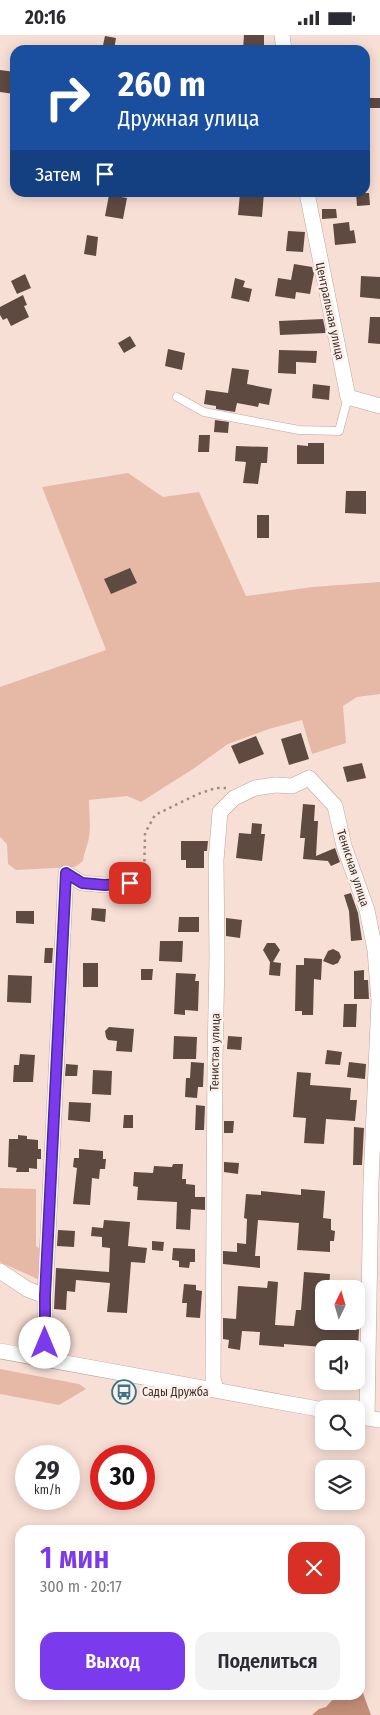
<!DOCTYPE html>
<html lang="ru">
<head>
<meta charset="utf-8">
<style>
  body { margin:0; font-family:"Fira Sans Condensed",sans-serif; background:#f2f2f3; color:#2b2b33; height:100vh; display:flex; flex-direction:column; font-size:19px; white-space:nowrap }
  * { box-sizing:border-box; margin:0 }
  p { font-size:16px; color:#7c7c81 }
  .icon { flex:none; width:28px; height:28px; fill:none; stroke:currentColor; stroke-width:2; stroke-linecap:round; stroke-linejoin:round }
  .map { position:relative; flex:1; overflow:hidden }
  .sheet { position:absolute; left:15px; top:1490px; width:350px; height:175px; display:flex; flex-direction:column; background:#fff; border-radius:15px; box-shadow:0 2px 12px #0003 }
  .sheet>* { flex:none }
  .guide { position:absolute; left:10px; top:10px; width:360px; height:152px; border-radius:15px; box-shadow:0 2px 12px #0003; background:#1a4fa0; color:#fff; overflow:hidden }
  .needle { width:32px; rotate:5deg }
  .controls { position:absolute; left:315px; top:1245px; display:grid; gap:10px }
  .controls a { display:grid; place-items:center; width:50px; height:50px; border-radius:10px; background:#fff; box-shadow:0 2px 12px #0003; font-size:25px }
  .speed { position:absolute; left:15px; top:1410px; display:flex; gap:10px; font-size:25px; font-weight:700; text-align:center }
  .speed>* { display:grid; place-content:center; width:65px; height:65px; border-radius:50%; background:#fff; box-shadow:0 2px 12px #0003; line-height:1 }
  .speed small { font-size:12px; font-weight:400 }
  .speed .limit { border:8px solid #d22; background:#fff; color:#111 }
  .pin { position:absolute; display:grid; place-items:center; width:42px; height:42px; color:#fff; margin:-21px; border-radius:10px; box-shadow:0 2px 8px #0006 }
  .me { position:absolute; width:55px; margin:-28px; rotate:0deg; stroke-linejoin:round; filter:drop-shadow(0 0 4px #0008) }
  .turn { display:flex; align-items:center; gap:18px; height:105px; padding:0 25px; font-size:22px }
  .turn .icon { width:65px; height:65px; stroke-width:2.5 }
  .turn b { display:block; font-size:35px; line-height:42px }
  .then { display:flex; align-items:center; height:48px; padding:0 25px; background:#0003; gap:10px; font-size:19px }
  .round { display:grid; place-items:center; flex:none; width:52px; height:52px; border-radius:15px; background:#f2f2f3 }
  .head { display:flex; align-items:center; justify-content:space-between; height:85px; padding:0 25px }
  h1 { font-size:30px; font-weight:600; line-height:38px; color:#7c3aed }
  .cta { display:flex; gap:10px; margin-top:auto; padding:10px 25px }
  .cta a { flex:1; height:58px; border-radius:15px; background:#7c3aed; color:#fff; font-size:20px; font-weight:600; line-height:58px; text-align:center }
  .cta a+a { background:#f2f2f3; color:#2b2b33 }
  .status { display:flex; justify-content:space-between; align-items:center; height:35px; padding:0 25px; background:#fff; direction:ltr }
  .status svg { height:14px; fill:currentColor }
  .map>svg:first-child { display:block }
  .green { fill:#e6b9a7 }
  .water { fill:#c28d77 }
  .building { fill:#5e4a41 }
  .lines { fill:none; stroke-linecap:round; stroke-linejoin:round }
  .service-casing { stroke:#bda69c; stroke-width:9 }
  .minor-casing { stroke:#bda69c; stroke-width:16 }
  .path { stroke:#9d8c85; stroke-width:2.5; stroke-dasharray:2.5 4; stroke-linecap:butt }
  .service { stroke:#fff; stroke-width:8 }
  .minor { stroke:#fff; stroke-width:15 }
  .route-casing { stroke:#51269a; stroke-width:12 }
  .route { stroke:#7c3aed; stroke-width:9 }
  .labels { text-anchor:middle; stroke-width:5; stroke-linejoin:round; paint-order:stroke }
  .street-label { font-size:12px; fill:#3a312d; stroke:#feefe9 }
  .poi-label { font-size:12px; fill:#3a312d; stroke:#feefe9; text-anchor:start }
</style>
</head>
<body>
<div class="status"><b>20:16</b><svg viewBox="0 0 49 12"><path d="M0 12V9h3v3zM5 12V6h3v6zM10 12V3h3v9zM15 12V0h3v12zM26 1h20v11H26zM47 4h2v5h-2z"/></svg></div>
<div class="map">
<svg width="380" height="1680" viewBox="0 0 380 1680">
  <rect width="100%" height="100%" fill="#f8dfd5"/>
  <path class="green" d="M 128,438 L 163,462 L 199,457 L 246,561 L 313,552 L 380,547 L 380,659 L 357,662 L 343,671 L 346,708 L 312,719 L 302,685 L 269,694 L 228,709 L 193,734 L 141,767 L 127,761 L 89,765 C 89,777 91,790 89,802 C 88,810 84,817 83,826 L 75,832 L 16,835 L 8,829 L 7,809 L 0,802 L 0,652 L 106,615 L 42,452 Z
    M 0,1153 L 36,1154 L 36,1211 L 44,1217 L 42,1246 L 0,1227 Z
    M 0,1334 L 79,1349 L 86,1354 L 59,1370 L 0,1359 Z"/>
  <path class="water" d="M 360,1650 L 371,1680 L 312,1680 L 319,1674 L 326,1672 L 335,1662 L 339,1660 L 360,1660 Z"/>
  <path class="building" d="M 244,0 L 264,0 L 264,15 L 243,15 Z
    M 105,1 L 116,3 L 114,15 L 102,15 Z
    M 0,35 L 15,37 L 14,59 L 0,57 Z
    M 366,63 L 380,63 L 380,73 L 366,73 Z
    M 240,158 L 264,158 L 262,182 L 238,180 Z
    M 356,158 L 369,158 L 370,170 L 357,171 Z
    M 109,160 L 127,163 L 123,184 L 105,181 Z
    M 322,174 L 336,174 L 337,183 L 322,184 Z
    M 349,187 L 350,196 L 354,195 L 356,208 L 335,210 L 333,189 Z
    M 288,196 L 305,197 L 303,217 L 286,216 Z
    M 87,200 L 98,202 L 96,221 L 84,219 Z
    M 294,229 L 312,232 L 314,238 L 310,259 L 296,257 L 295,264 L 275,261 L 278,243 L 291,245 Z
    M 25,239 L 31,253 L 17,259 L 11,246 Z
    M 361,241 L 380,242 L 380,264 L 360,262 Z
    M 235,243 L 245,246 L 243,252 L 252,254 L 249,267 L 231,263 Z
    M 23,260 L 27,270 L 24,271 L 29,282 L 11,291 L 7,283 L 3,285 L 0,280 L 0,272 Z
    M 370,282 L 380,282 L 380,309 L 368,308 Z
    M 323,284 L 326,298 L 280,300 L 279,286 Z
    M 130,301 L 136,311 L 124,318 L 118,308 Z
    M 168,314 L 185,318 L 182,335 L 165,331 Z
    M 279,315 L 317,316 L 316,328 L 296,327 L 296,339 L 278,338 Z
    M 232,333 L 249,335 L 247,349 L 272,354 L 269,370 L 259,368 L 258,372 L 237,368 L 235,377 L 216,374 L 216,371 L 204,369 L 206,355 L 228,358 Z
    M 313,349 L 330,351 L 329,365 L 312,363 Z
    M 215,385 L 229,387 L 228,398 L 214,397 Z
    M 199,400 L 210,400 L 209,417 L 198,417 Z
    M 308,408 L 324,408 L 324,429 L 297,429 L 297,410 L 308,411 Z
    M 236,411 L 268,412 L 267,428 L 261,428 L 258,449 L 243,448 L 246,427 L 235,426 Z
    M 346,456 L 366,456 L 366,479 L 345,478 Z
    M 257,480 L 269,480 L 269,503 L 257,503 Z
    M 130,533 L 137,548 L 111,559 L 104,544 Z
    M 301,698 L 309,724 L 289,730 L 281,704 Z
    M 256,701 L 264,719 L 239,729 L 231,711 Z
    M 362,728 L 366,743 L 347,747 L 343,732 Z
    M 303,769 L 315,770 L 314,786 L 318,786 L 316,821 L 335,813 L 340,827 L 331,831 L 328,826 L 303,824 L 305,803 L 300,803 Z
    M 252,788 L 262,789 L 261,799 L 265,799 L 262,826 L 236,823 L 239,798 L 251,799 Z
    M 181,806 L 208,806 L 207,816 L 204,816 L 204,833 L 186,833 L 186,825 L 181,825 Z
    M 351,858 L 358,878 L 362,905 L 351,906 L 349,876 L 344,860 Z
    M 92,873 L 106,874 L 105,887 L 91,885 Z
    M 16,876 L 34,876 L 34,889 L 16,888 Z
    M 179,882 L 199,882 L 199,897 L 178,897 Z
    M 226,883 L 242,885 L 240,903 L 226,901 Z
    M 160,906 L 183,906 L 182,927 L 159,926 Z
    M 267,908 L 275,908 L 280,915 L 273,927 L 281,928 L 280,941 L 269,940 L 270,927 L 263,915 Z
    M 45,913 L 53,913 L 52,928 L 44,928 Z
    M 333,914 L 339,917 L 341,922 L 338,928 L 333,930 L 323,926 L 328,916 Z
    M 304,923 L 322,924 L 321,945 L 314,944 L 313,980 L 302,980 L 302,976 L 295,976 L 296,930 L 304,930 Z
    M 83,928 L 98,928 L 98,952 L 83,952 Z
    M 141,934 L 153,934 L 152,945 L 141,945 Z
    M 364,935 L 364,945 L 368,945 L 369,964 L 354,964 L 354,936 Z
    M 176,938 L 196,939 L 195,946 L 199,946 L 198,976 L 185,975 L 185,980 L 174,979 Z
    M 8,940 L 32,941 L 31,968 L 7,967 Z
    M 344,969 L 357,969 L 356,992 L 343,992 Z
    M 109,992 L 134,994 L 132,1017 L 116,1016 L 117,1006 L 108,1005 L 106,1002 L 105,996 Z
    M 174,1001 L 197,1002 L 196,1024 L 173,1024 Z
    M 228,1001 L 242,1002 L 241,1015 L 227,1014 Z
    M 327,1015 L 342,1017 L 340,1030 L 325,1029 Z
    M 20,1019 L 35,1020 L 33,1047 L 13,1047 L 14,1030 L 19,1030 Z
    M 191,1027 L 204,1028 L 203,1052 L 198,1052 L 197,1063 L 185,1062 L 186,1043 L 190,1043 Z
    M 349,1027 L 366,1029 L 365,1044 L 347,1042 Z
    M 66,1029 L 78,1030 L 77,1041 L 65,1041 Z
    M 93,1035 L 112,1036 L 111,1060 L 92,1059 Z
    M 297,1037 L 311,1038 L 310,1050 L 351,1053 L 350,1065 L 357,1065 L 355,1086 L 326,1084 L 324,1109 L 304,1108 L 306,1083 L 293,1082 Z
    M 69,1067 L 91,1068 L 90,1087 L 68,1085 Z
    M 196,1070 L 205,1071 L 204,1095 L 195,1095 Z
    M 124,1080 L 133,1080 L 133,1093 L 123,1093 Z
    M 224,1086 L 234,1086 L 233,1098 L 224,1098 Z
    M 354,1092 L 364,1093 L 362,1130 L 353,1130 Z
    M 18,1100 L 27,1101 L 27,1104 L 38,1105 L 38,1114 L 41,1114 L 41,1124 L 37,1124 L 37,1134 L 29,1133 L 29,1137 L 16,1137 L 17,1133 L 8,1132 L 9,1104 L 18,1104 Z
    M 79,1114 L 103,1116 L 103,1124 L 106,1124 L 105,1134 L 100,1134 L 99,1144 L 92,1143 L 90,1170 L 73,1169 L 77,1133 L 73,1132 L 74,1123 L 79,1123 Z
    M 224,1127 L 239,1128 L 238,1139 L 224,1137 Z
    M 173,1129 L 183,1129 L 182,1144 L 186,1144 L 186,1149 L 195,1150 L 195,1162 L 205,1162 L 205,1175 L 191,1174 L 190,1195 L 176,1194 L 177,1167 L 137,1165 L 138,1152 L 133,1151 L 134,1137 L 153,1138 L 154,1131 L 172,1132 Z
    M 301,1154 L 325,1156 L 323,1183 L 331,1184 L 331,1195 L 335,1196 L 334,1206 L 330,1206 L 330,1217 L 297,1215 L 299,1188 L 258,1185 L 255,1221 L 260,1221 L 260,1233 L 223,1229 L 223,1216 L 237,1217 L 237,1208 L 246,1209 L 247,1184 L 244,1183 L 246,1159 L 261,1160 L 261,1156 L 301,1160 Z
    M 104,1185 L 130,1187 L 128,1211 L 147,1213 L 145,1228 L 131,1227 L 127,1278 L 107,1277 L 110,1248 L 76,1245 L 75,1257 L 67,1256 L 66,1275 L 54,1274 L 56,1233 L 109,1237 L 110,1213 L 102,1212 L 102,1202 L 91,1201 L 92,1192 L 103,1193 Z
    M 58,1195 L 75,1196 L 74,1212 L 57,1211 Z
    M 152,1206 L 164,1207 L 163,1216 L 152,1215 Z
    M 173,1213 L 195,1214 L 195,1227 L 190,1227 L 189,1233 L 179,1232 L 179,1226 L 172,1225 Z
    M 304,1237 L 330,1239 L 329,1254 L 324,1254 L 324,1286 L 345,1286 L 344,1293 L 359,1294 L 358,1314 L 323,1314 L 323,1312 L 284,1309 L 284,1312 L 259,1310 L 260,1297 L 242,1296 L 240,1315 L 228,1313 L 229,1305 L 223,1304 L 223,1283 L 236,1284 L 238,1251 L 267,1253 L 268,1246 L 278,1247 L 275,1290 L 294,1291 L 296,1275 L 301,1275 Z
    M 184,1249 L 196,1250 L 196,1255 L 202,1256 L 200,1283 L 186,1282 L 187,1268 L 182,1268 Z"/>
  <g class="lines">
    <g class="service-casing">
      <path id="service" d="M 177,362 L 204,377 L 299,395 L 339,396 L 348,362"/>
    </g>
    <g class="minor-casing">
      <path id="minor" d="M 282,0 L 284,15
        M 307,158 L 348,362 L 380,371
        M 0,1236 L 27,1254 L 45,1261
        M 0,1316 L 324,1375
        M 45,1324 L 45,1261 L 66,838 L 82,848 L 105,850 L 130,848
        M 216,1355 L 213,1343 L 215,1026 L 217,922 L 216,825 L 220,777 L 234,763 L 255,753 L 275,750 L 292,751 L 309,743 L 335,771 L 344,811 L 367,875 L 375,915 L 379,966 L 371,1147 L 367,1383 L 380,1385"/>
    </g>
    <path class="path" d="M 144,846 L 145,798 L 155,780 L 198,759 L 216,753 L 226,753"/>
    <use href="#service" class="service"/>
    <use href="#minor" class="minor"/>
  </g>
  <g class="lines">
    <g class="route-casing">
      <path id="route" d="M 45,1308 L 45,1261 L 66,838 L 82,848 L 105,850 L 130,848"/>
    </g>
    <use href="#route" class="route"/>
  </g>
  <defs>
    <g id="bus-ring" transform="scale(1.25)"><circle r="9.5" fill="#feefe9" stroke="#367489" stroke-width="1.5"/><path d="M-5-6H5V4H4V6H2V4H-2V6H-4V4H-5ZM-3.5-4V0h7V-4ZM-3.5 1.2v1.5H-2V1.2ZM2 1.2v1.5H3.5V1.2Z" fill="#367489"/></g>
  </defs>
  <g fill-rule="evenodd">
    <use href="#bus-ring" x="124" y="1357"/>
  </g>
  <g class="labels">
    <g class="street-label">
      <text transform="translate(330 276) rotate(78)" y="4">Центральная улица</text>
      <text transform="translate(353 833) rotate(72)" y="4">Тенисная улица</text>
      <text transform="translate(215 1017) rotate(-89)" y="4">Тенистая улица</text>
    </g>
    <g class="poi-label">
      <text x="142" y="1361">Сады Дружба</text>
    </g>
  </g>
</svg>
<div class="controls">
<a><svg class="needle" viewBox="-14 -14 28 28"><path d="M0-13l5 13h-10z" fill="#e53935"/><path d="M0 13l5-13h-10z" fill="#7c7c81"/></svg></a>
<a><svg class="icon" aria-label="sound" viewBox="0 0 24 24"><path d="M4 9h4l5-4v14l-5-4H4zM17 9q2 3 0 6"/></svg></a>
<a><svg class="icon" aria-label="search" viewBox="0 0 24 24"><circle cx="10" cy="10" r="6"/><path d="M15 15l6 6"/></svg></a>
<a><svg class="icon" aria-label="layers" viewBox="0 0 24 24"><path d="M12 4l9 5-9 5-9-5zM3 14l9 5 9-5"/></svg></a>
</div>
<div class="speed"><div>29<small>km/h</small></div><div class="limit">30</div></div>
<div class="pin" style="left:130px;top:848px;background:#d93025"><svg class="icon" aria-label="arrive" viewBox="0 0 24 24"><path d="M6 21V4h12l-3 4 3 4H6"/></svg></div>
<svg class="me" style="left:45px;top:1308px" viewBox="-20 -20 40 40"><circle r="19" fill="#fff"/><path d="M0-13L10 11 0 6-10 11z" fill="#7c3aed"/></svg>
<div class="guide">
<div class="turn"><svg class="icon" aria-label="right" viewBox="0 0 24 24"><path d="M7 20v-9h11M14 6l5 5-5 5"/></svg><div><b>260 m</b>Дружная улица</div></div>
<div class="then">Затем<svg class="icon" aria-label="arrive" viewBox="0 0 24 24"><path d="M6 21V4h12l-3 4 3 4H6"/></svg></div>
</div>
<section class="sheet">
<div class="head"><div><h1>1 мин</h1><p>300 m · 20:17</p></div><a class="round" style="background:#d93025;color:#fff"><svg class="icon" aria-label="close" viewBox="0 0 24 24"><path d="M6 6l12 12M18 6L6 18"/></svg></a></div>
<div class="cta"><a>Выход</a><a>Поделиться</a></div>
</section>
</div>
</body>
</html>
